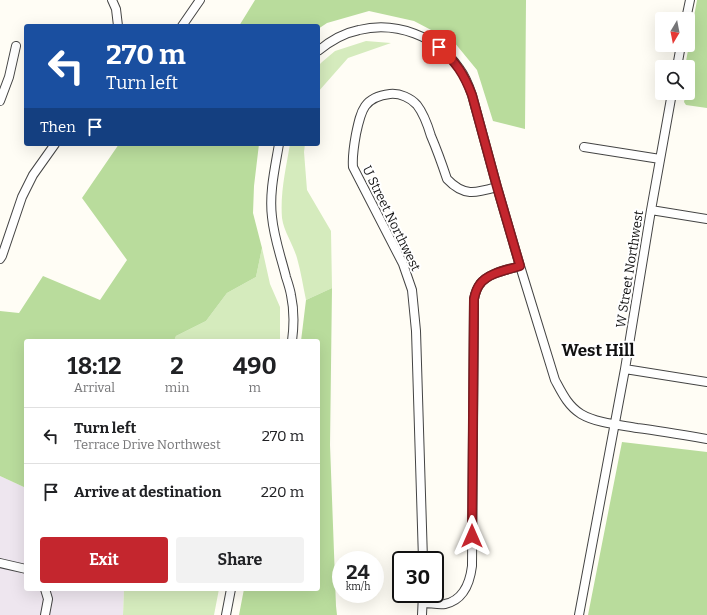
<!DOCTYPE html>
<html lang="en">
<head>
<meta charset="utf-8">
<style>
  body { margin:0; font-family:Bitter,serif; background:#f2f2f2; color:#202124; height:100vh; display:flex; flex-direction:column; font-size:15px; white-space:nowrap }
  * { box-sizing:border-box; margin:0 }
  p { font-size:13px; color:#757577 }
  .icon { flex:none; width:22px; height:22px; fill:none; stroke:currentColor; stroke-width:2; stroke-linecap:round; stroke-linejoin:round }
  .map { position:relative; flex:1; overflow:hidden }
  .drawer { position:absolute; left:24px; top:339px; width:296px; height:252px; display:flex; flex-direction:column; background:#fff; border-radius:4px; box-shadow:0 4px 16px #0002 }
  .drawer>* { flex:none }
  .banner { position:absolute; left:24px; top:24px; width:296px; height:122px; border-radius:4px; box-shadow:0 4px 16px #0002; background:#1a4fa0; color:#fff; overflow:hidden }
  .needle { width:26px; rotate:190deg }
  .fabs { position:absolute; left:655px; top:12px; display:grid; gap:8px }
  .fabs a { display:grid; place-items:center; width:40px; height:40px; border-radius:4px; background:#fff; box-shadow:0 4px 16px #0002; font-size:20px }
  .speed { position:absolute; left:332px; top:551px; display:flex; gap:8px; font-size:20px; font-weight:700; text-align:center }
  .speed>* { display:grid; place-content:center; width:52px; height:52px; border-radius:50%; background:#fff; box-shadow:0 4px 16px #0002; line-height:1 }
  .speed small { font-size:10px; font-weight:400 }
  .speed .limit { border:2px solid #111; border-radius:6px; background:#fff; color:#111 }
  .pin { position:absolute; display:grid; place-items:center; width:34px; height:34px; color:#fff; margin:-17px; border-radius:8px; box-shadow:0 2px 6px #0006 }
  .me { position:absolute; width:44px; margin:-22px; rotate:0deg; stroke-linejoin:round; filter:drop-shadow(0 0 3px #0008) }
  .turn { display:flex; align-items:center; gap:14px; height:84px; padding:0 16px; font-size:18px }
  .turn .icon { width:52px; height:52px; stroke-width:2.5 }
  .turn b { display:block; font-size:28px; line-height:34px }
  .then { display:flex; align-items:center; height:38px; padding:0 16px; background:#0003; gap:8px; font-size:15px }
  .eta { display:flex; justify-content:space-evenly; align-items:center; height:68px; text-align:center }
  .eta b { font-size:24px; font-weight:700; line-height:28px }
  .button { display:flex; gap:8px; margin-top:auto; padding:8px 16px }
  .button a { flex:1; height:46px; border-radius:4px; background:#c4262e; color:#fff; font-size:16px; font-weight:700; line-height:46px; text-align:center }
  .button a+a { background:#f2f2f2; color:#202124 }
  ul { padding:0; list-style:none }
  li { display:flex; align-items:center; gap:12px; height:56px; padding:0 16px; border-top:1px solid #e0e0e0 }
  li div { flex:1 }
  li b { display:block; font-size:15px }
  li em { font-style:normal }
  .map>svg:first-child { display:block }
  .industrial { fill:#eee6ef }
  .green { fill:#d5ebbd }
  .forest { fill:#b9dc9c }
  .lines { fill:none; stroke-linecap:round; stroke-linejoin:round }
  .minor-casing { stroke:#444; stroke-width:10 }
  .minor { stroke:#fff; stroke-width:8 }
  .route-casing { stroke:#7f191e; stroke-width:10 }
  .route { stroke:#c4262e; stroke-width:7 }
  .labels { text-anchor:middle; stroke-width:4; stroke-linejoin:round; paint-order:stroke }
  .street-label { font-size:13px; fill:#111; stroke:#fff }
  .district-label { font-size:17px; font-weight:bold; fill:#111; stroke:#fff }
</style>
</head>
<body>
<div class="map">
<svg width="707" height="615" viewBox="0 0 707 615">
  <rect width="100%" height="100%" fill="#fffdf5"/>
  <path class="industrial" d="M 0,476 L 26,488 L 26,589 L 124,589 L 123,615 L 0,615 Z"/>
  <path class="green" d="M 366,41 L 391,43 L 348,58 L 318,92 L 318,66 L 322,62 L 335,51 Z
    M 290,144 L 305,144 L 304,152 L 307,190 L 331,231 L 332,288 L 306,300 C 303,286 301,272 297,258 C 293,244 284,232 282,218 C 280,193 286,168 290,144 Z
    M 262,248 L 270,284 L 280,307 L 280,341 L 174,341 L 176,336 L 206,321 L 227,293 L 256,277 Z
    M 124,589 L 219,589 L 214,615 L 123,615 Z"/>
  <path class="forest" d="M 255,0 L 526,0 L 525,129 L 493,121 L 477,70 L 454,42 L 414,21 L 369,11 L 327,23 L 318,29 L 318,26 L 239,26 Z
    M 697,0 L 707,0 L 707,108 L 686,105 L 684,102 L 686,93 L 688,93 L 688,80 L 689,73 L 688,72 L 688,67 L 685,67 Z
    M 119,144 L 259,144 L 254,186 L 253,213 L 262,248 L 256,277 L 227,293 L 206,321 L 176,336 L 174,341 L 26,341 L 26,488 L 0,476 L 0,311 L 19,313 L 43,276 L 100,300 L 127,260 L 82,198 Z
    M 332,288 L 330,445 L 336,606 L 337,615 L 239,615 L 244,589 L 318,589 L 318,341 L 301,341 L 306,300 Z
    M 622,442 L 707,452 L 707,615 L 588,615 Z"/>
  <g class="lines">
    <g class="minor-casing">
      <path id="minor" d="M 112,0 L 116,9 L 118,26
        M 686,19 L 690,0
        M 182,26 L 200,0
        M 318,51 C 330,41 344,33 359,30 C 396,21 437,36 459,68 C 465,76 469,86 472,95 L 497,187 L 520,266 L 555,380 C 562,393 568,406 581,414 C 596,423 620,425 637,428 C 661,431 684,435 707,439
        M 677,67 L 681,45
        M 0,101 L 9,77 L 16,46
        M 279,144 C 275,168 269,193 272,217 C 274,238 281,257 286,277 C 288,283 290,289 291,295 C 294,309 294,326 292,341
        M 584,147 L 660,159
        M 651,210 L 707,219
        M 0,259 L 2,256 L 22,197 L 33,175 L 55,144
        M 625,369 L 707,382
        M 423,560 L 416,331 L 412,290 L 403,264 L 353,167 C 352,156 354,145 356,134 C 361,110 364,97 390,94 C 400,93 411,98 417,105 C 424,114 428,126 431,136 C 437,150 442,164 447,179 C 464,197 476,193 497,187
        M 0,563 L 26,569
        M 423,603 C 430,603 439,605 445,604 C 464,600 470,582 472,566 L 474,299 C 475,294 476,289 480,284 C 488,273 507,270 520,266
        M 45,615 L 48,599 L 45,589
        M 226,615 L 231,589
        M 422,615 L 423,594
        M 579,615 L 625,369 L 651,210 L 672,93"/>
    </g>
    <use href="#minor" class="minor"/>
  </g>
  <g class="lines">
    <g class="route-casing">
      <path id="route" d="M 439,47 C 456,62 464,74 472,95 L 497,187 L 520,266 C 507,270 488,273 480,284 C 476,289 475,294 474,299 L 472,536"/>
    </g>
    <use href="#route" class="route"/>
  </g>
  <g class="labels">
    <g class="street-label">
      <text transform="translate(392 218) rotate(64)" y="5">U Street Northwest</text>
      <text transform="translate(629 269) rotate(-81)" y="5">W Street Northwest</text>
    </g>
    <g class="district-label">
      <text x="598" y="356">West Hill</text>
    </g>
  </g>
</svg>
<div class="fabs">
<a><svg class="needle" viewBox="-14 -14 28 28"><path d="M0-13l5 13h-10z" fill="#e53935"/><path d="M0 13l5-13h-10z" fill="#757577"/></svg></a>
<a><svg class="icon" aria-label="search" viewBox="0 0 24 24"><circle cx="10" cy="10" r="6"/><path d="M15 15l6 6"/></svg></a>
</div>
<div class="speed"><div>24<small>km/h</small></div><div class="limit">30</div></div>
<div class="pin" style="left:439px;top:47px;background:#d93025"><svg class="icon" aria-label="arrive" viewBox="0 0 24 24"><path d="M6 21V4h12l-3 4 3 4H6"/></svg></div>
<svg class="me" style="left:472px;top:536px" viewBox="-20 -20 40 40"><path d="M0-17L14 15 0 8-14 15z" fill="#c4262e" stroke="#fff" stroke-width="4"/></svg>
<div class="banner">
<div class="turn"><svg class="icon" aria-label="left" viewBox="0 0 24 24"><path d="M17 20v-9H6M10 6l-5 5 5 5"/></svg><div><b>270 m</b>Turn left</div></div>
<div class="then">Then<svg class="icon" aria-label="arrive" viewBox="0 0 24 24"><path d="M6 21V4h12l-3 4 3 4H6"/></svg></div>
</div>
<section class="drawer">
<div class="eta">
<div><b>18:12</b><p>Arrival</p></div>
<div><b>2</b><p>min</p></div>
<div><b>490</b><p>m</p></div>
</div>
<ul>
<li><svg class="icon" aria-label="left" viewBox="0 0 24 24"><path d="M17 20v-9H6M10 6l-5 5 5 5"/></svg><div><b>Turn left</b><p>Terrace Drive Northwest</p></div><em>270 m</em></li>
<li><svg class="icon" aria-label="arrive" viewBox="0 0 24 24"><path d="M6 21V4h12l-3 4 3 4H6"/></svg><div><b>Arrive at destination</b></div><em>220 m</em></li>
</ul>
<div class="button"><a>Exit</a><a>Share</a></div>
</section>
</div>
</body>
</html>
